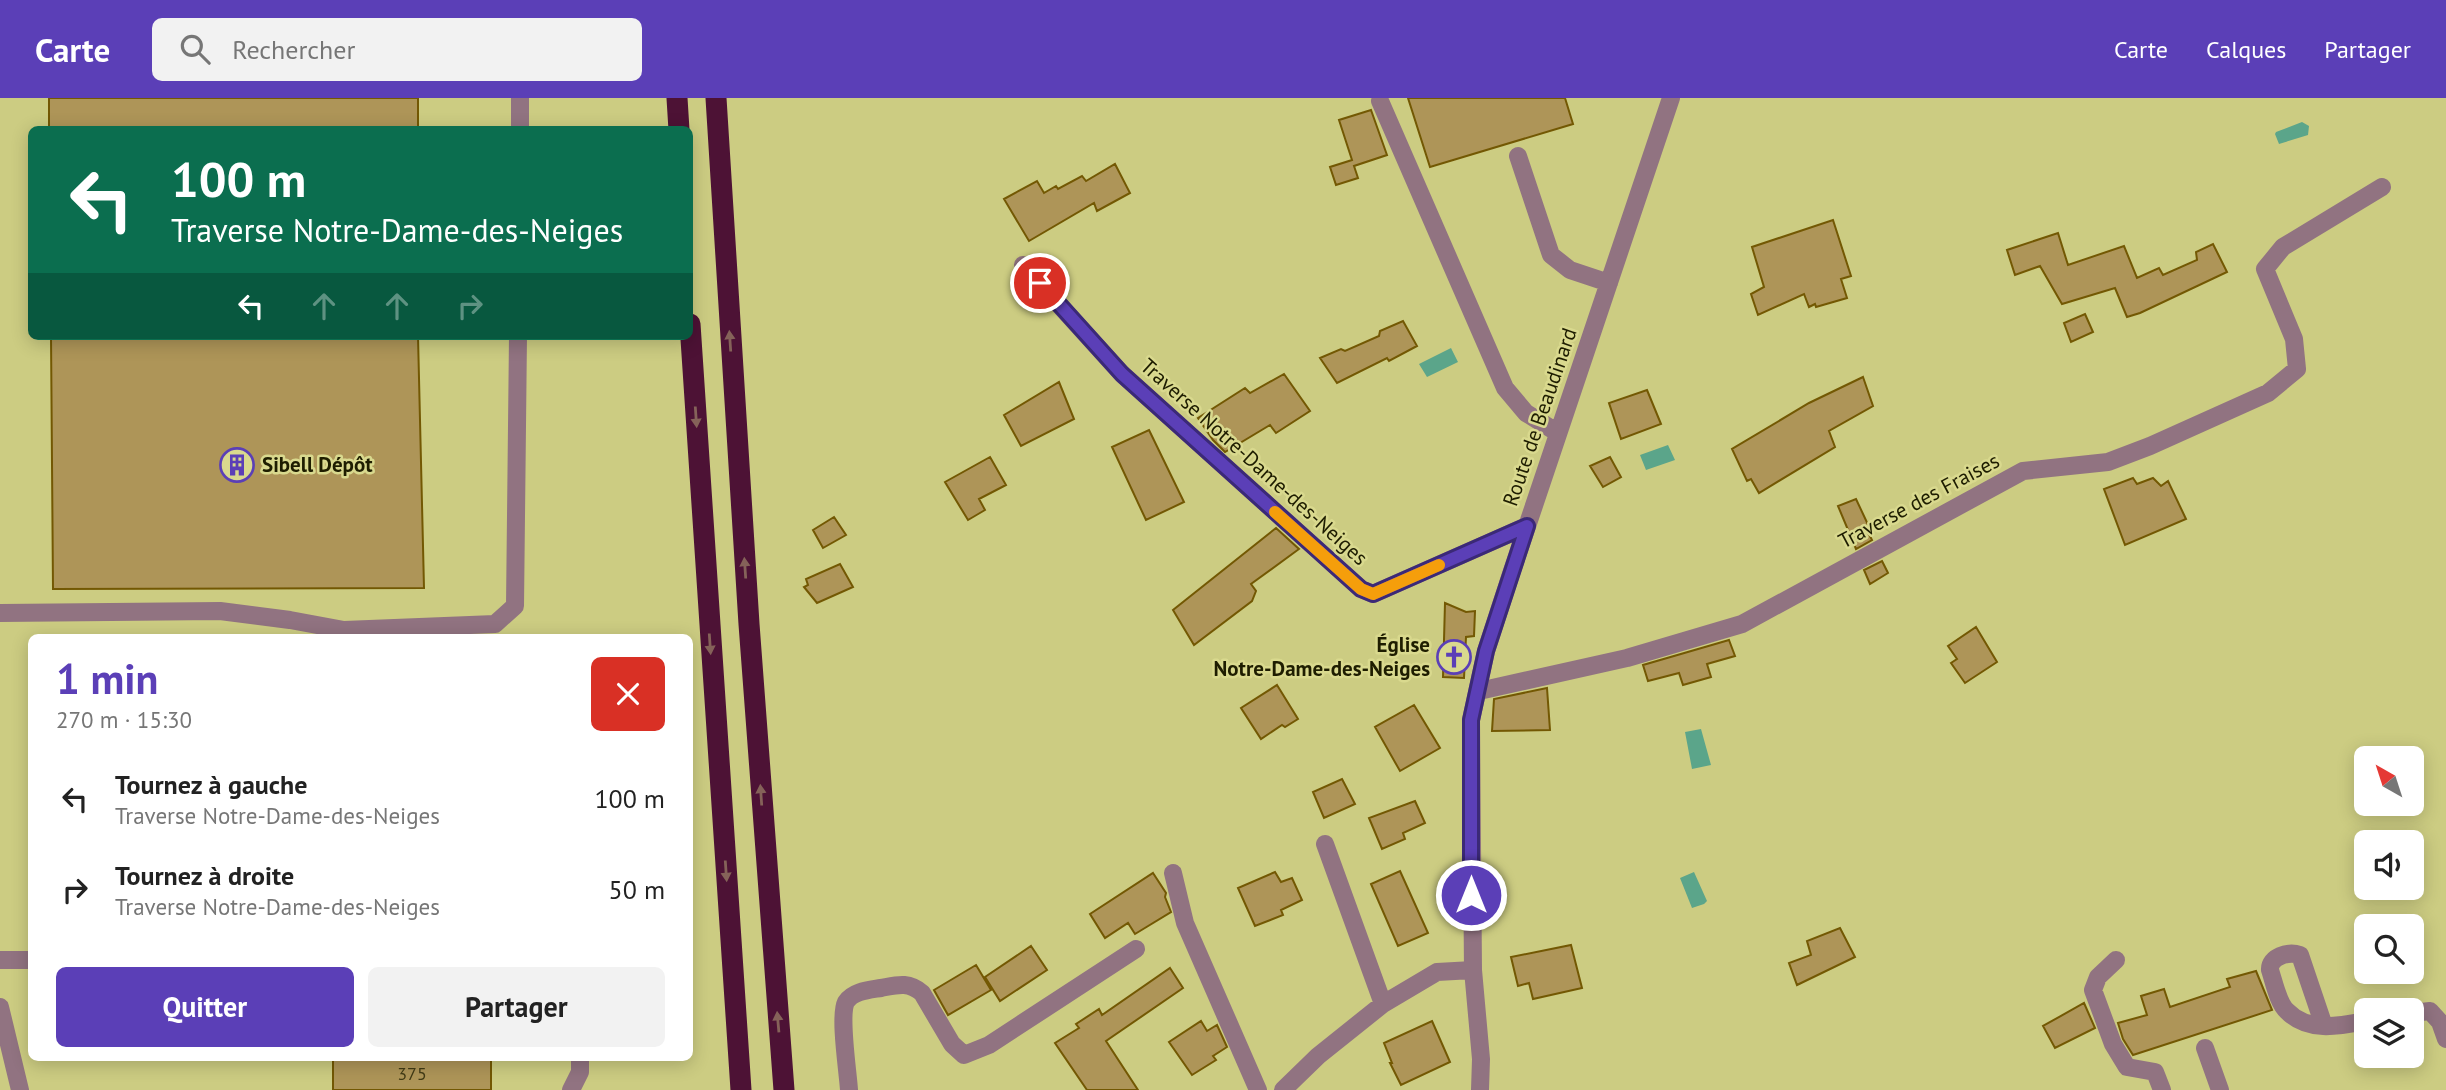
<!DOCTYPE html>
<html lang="fr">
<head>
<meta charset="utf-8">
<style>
  body { margin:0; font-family:"PT Sans",sans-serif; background:#f2f2f2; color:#222; height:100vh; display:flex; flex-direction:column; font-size:26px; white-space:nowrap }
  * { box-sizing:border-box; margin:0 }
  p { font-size:23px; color:#767676 }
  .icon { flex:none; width:38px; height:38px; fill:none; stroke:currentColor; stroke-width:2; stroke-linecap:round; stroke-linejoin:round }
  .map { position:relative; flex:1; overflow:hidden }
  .details { position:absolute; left:28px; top:536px; width:665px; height:427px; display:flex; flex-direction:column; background:#fff; border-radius:10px; box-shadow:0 4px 18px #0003 }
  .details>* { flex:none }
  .top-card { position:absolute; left:28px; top:28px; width:665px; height:214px; border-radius:10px; box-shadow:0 4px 18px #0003; background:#0b6e4f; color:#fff; overflow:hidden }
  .needle { width:46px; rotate:321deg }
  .buttons { position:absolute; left:2354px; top:648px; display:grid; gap:14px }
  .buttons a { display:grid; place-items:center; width:70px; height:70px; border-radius:10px; background:#fff; box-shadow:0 4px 18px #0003; font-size:35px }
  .pin { position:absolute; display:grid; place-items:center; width:60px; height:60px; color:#fff; margin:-30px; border:4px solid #fff; border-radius:50%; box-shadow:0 2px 7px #0007 }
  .me { position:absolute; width:77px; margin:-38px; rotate:0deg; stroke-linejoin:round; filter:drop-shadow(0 0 5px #0008) }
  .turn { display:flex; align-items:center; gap:24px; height:147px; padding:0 28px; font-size:32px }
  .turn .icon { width:91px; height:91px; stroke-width:2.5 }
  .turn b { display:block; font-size:49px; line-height:60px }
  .lanes { display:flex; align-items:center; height:66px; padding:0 28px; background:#0003; justify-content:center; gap:35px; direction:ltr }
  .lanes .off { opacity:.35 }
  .round { display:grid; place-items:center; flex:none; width:74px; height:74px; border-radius:10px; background:#f2f2f2 }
  .headline { display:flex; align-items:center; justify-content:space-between; height:119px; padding:0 28px }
  h1 { font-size:42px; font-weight:700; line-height:52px; color:#5b3fb7 }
  .action { display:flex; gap:14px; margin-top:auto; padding:14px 28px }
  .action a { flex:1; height:80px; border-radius:10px; background:#5b3fb7; color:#fff; font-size:28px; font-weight:700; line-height:80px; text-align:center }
  .action a+a { background:#f2f2f2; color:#222 }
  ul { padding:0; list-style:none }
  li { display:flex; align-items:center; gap:21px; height:91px; padding:0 28px }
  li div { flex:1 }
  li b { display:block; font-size:26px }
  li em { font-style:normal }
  header { display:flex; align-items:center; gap:42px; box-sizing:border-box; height:98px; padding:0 35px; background:#5b3fb7; color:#fff }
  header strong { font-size:33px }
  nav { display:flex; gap:38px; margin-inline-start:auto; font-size:24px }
  .search { width:490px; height:63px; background:#f2f2f2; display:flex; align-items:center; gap:18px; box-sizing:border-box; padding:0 24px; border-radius:10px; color:#767676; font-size:26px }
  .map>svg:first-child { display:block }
  .water { fill:#5ba58a }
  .building { fill:#ae9558; stroke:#735803; stroke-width:2 }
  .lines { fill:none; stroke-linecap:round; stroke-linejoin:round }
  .minor { stroke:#917381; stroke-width:18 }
  .highway { stroke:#4d1235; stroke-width:21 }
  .oneway { fill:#856259 }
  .route-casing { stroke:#3b2977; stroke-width:18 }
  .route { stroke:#5b3fb7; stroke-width:12 }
  .slow { stroke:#f59e0b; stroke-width:12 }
  .labels { text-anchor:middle; stroke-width:5; stroke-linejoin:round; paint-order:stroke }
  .number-label { font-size:18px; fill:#423b16 }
  .street-label { font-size:21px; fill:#1e1d00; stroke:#d9d98e }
  .poi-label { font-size:21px; font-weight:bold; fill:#1e1d00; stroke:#d9d98e; text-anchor:start }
</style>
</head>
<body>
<header>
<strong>Carte</strong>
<div class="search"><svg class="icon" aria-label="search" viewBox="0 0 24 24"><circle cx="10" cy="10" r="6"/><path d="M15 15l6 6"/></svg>Rechercher</div>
<nav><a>Carte</a><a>Calques</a><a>Partager</a></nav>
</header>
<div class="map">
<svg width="2446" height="992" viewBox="0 0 2446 992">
  <rect width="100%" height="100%" fill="#cccc82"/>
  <path class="water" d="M 2302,24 L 2309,28 L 2308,37 L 2279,46 L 2275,36 L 2276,34 Z
    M 1451,250 L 1458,264 L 1427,279 L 1419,266 Z
    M 1668,347 L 1675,362 L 1646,372 L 1640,357 Z
    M 1701,631 L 1711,667 L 1692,671 L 1685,634 Z
    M 1694,774 L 1707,803 L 1704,806 L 1692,810 L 1680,780 Z"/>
  <path class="building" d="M 49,0 L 418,0 L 418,32 L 49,32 Z
    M 1408,0 L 1565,0 L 1573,26 L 1430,69 Z
    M 1371,12 L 1387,57 L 1354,68 L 1358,80 L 1336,87 L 1330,69 L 1352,62 L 1339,22 Z
    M 1115,66 L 1130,95 L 1097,113 L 1094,105 L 1029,143 L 1004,101 L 1037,83 L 1044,95 L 1056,88 L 1058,91 L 1082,78 L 1086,83 Z
    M 1833,122 L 1851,178 L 1841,181 L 1847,200 L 1816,209 L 1815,206 L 1809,209 L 1804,196 L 1758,217 L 1751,196 L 1764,189 L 1752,149 Z
    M 2058,135 L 2068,167 L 2124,148 L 2137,180 L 2159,170 L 2163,177 L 2197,162 L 2196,154 L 2213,146 L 2227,174 L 2140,215 L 2127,219 L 2115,190 L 2062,206 L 2040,168 L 2015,177 L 2007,152 Z
    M 2085,216 L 2093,234 L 2071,244 L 2064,225 Z
    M 1403,223 L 1417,248 L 1389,263 L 1387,260 L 1337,285 L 1320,260 L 1341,251 L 1345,253 L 1379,238 L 1380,233 Z
    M 51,238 L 418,238 L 424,490 L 53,491 Z
    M 1284,276 L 1310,313 L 1276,335 L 1270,327 L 1225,354 L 1213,342 L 1198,320 L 1245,290 L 1250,295 Z
    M 1863,279 L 1873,308 L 1829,333 L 1835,349 L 1759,395 L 1751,381 L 1747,383 L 1732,351 L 1809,305 Z
    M 1059,284 L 1074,321 L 1021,348 L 1004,317 Z
    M 1647,292 L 1661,326 L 1621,341 L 1609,305 Z
    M 1149,332 L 1184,404 L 1146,422 L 1112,349 Z
    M 990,359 L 1006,387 L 979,401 L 985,412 L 968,422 L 945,384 Z
    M 1610,359 L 1621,379 L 1603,389 L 1590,368 Z
    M 2133,380 L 2137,386 L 2153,380 L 2161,388 L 2168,383 L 2186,421 L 2125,447 L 2104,391 Z
    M 1856,401 L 1871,433 L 1868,434 L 1872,442 L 1856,451 L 1838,408 Z
    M 834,419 L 846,437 L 823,450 L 813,432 Z
    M 1276,430 L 1299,451 L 1251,486 L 1256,493 L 1252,503 L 1194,547 L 1173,512 Z
    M 1882,463 L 1888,475 L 1870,486 L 1864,472 Z
    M 840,466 L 853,489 L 817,505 L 804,489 L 808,487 L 806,481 Z
    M 1445,505 L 1466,514 L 1475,513 L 1474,538 L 1466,539 L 1464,580 L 1443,579 Z
    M 1976,529 L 1997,564 L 1965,585 L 1951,565 L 1957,561 L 1948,548 Z
    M 1729,542 L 1735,558 L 1707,566 L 1711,579 L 1683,587 L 1679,575 L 1648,583 L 1643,567 Z
    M 1277,587 L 1298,621 L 1285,629 L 1282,627 L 1261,641 L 1241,610 Z
    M 1547,590 L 1550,632 L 1492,633 L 1494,601 Z
    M 1414,607 L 1440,650 L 1400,673 L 1375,629 Z
    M 1342,681 L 1355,706 L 1324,720 L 1313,694 Z
    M 1415,703 L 1425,725 L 1403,735 L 1405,741 L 1382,751 L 1369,720 Z
    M 1400,773 L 1428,835 L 1398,848 L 1371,786 Z
    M 1275,774 L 1281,784 L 1292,780 L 1302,802 L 1281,812 L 1283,817 L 1255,828 L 1238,790 Z
    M 1153,775 L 1166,795 L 1165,799 L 1171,814 L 1135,836 L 1128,825 L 1105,840 L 1090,816 Z
    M 1840,830 L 1855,859 L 1797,887 L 1789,865 L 1811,857 L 1807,843 Z
    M 1571,847 L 1582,890 L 1533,901 L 1529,885 L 1518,888 L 1511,859 Z
    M 1031,848 L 1047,872 L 1000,903 L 985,879 Z
    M 976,867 L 991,892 L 948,917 L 934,892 Z
    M 1170,870 L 1183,890 L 1106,943 L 1138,992 L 1087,992 L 1055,945 L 1079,930 L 1076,926 L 1099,911 L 1102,917 Z
    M 2256,873 L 2272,912 L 2133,957 L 2123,941 L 2118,925 L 2147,917 L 2141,898 L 2164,891 L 2170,909 L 2230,889 L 2227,881 Z
    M 2084,905 L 2095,930 L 2055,950 L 2043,928 Z
    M 1201,923 L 1207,933 L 1217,927 L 1227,949 L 1213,958 L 1216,962 L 1192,977 L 1169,944 Z
    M 1432,923 L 1450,964 L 1401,987 L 1390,965 L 1392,965 L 1384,945 Z
    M 333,959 L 491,959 L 491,992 L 333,992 Z"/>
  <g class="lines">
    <path class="minor" d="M 1380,3 L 1505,290 L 1526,315 L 1558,335
      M 520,32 L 520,0
      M 1518,58 L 1551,157 L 1570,172 L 1609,185
      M 1023,167 L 1122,276 L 1361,491 L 1373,496 L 1527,428
      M 0,515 L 220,513 L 290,522 L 344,532 L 495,526 L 515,508 L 518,238
      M 1479,593 L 1627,560 L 1742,526 L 2023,373 L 2108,364 L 2150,348 L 2268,295 L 2297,271 L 2294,241 L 2265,171 L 2283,149 L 2382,89
      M 1325,746 L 1383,906
      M 1173,775 L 1185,825 L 1258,992
      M 0,862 L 32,862
      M 2116,862 L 2098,879 L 2093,892 L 2113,946 L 2127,969 L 2155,974 L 2162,992
      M 0,909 L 20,992
      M 2412,915 L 2430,913 L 2440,924 L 2446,941
      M 2324,928 L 2300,857 C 2288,853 2269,859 2270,872 C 2274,884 2278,905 2287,913 C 2308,935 2340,928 2366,923
      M 2205,950 L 2220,992
      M 571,992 L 580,974 L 580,959
      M 849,992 C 848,974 839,918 846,904 C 853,893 869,892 881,890 C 897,887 908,883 922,895 L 952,946 L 964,957 L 989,947 L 1136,851
      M 1283,992 L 1318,958 L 1383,906 L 1437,874 L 1473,872
      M 1480,992 L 1481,961 L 1473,872 L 1471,622 L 1486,553 L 1511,476 L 1671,0"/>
    <path class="highway" d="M 677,0 L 679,32
      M 716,0 L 749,526 L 784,992
      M 690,226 L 741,992"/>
  </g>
  <defs><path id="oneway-solid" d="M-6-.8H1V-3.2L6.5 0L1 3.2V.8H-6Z" transform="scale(1.75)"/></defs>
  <g class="oneway">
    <use href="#oneway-solid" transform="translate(730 243) rotate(-94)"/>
    <use href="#oneway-solid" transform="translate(696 319) rotate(86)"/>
    <use href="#oneway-solid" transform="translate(745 470) rotate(-94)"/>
    <use href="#oneway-solid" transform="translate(710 546) rotate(86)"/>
    <use href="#oneway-solid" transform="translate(761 697) rotate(-94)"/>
    <use href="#oneway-solid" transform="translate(726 773) rotate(86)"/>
    <use href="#oneway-solid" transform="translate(778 924) rotate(-95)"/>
  </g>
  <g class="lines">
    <g class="route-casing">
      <path id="route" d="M 1040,185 L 1122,276 L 1361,491 L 1373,496 L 1527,428 L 1486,553 L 1471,622 L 1471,797"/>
    </g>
    <use href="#route" class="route"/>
    <path class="slow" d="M 1275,414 L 1361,491 L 1373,496 L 1439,467"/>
  </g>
  <defs>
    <g id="building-ring" transform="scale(1.75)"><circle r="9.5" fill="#d9d98e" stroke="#5b3fb7" stroke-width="1.5"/><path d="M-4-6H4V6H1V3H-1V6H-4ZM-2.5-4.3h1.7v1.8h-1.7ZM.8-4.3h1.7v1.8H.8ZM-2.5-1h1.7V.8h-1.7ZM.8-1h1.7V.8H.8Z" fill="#5b3fb7"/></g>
    <g id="church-ring" transform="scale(1.75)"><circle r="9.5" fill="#d9d98e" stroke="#5b3fb7" stroke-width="1.5"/><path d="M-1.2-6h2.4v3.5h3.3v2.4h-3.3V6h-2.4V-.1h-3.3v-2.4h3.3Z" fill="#5b3fb7"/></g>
  </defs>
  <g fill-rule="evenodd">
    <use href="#building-ring" x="237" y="367"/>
    <use href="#church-ring" x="1454" y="559"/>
  </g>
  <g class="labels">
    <g class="number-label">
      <text x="412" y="982">375</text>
    </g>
    <g class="street-label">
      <text transform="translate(1540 319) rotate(-71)" y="7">Route de Beaudinard</text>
      <text transform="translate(1254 364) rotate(42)" y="7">Traverse Notre-Dame-des-Neiges</text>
      <text transform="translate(1919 403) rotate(-28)" y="7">Traverse des Fraises</text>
    </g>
    <g class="poi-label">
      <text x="262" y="374">Sibell Dépôt</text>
      <text x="1430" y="554" text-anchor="end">Église<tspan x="1430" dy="24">Notre-Dame-des-Neiges</tspan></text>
    </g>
  </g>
</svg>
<div class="buttons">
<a><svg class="needle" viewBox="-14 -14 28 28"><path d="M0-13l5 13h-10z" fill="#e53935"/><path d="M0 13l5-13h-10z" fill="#767676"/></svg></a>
<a><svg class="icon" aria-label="sound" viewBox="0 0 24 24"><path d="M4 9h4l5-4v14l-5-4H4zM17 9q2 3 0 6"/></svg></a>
<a><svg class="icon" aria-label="search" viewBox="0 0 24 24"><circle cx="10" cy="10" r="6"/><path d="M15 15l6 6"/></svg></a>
<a><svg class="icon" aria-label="layers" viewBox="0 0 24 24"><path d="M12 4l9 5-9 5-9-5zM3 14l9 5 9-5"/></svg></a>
</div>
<div class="pin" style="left:1040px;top:185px;background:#d93025"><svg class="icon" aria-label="arrive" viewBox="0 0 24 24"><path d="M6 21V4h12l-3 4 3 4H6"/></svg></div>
<svg class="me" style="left:1471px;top:797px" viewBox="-20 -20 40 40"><circle r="17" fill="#5b3fb7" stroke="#fff" stroke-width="3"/><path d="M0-11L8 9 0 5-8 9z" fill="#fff"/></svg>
<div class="top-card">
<div class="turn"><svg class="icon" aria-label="left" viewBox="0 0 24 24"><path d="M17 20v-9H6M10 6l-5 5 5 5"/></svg><div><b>100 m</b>Traverse Notre-Dame-des-Neiges</div></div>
<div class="lanes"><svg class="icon" aria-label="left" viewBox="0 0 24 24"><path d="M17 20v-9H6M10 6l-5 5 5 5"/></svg><svg class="icon off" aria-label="ahead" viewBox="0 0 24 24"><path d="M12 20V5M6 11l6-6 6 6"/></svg><svg class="icon off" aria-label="ahead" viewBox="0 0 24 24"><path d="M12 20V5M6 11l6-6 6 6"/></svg><svg class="icon off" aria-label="right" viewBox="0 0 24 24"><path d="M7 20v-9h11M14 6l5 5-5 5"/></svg></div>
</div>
<section class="details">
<div class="headline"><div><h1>1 min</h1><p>270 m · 15:30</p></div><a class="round" style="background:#d93025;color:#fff"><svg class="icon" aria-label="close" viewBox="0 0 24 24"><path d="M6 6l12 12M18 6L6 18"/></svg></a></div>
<ul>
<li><svg class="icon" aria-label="left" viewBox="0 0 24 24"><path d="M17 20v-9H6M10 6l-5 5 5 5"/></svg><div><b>Tournez à gauche</b><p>Traverse Notre-Dame-des-Neiges</p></div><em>100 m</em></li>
<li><svg class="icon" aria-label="right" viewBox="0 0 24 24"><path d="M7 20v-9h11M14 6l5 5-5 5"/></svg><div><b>Tournez à droite</b><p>Traverse Notre-Dame-des-Neiges</p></div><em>50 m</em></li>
</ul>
<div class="action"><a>Quitter</a><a>Partager</a></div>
</section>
</div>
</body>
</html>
